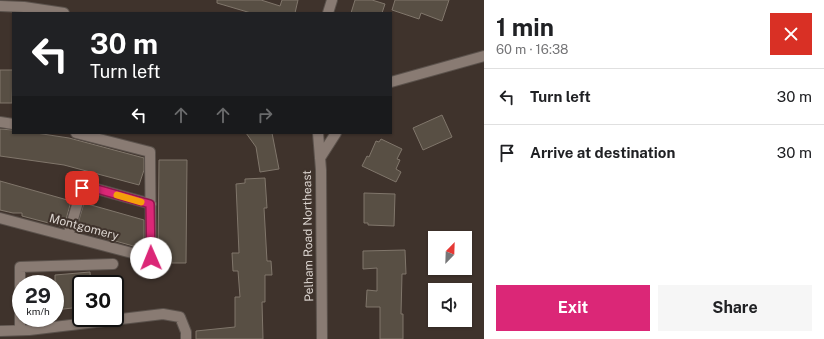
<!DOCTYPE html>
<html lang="en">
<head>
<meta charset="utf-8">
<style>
  body { margin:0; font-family:"Public Sans",sans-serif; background:#f6f6f6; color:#202124; height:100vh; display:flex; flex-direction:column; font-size:15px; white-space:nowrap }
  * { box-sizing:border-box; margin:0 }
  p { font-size:13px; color:#757577 }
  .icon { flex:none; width:22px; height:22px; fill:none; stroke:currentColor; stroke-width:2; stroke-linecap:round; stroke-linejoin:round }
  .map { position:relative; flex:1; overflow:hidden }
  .drawer { display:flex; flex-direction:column; background:#fff; width:340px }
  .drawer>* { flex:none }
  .hud { position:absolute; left:12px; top:12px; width:380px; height:122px; border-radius:0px; box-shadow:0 1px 3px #0004; background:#202124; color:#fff; overflow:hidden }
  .needle { width:26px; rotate:23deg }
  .tools { position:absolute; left:428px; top:231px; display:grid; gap:8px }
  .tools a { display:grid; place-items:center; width:44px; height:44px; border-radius:0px; background:#fff; box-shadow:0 1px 3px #0004; font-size:20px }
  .speed { position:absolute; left:12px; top:275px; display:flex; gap:8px; font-size:20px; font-weight:700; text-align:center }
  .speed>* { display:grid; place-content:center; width:52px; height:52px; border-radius:50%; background:#fff; box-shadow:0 1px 3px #0004; line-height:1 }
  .speed small { font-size:10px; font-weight:400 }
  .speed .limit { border:2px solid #111; border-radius:6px; background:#fff; color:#111 }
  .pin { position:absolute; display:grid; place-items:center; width:34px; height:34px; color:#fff; margin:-17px; border-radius:8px; box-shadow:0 2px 6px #0006 }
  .me { position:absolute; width:44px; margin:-22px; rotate:359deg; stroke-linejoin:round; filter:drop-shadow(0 0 3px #0008) }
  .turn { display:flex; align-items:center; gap:14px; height:84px; padding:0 12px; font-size:18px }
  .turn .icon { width:52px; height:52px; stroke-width:2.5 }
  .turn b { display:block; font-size:28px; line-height:34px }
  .lanes { display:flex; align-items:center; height:38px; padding:0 12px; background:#0003; justify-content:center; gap:20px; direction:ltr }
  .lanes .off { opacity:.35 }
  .round { display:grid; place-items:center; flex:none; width:42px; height:42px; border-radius:0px; background:#f6f6f6 }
  .summary { display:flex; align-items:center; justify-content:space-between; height:68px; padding:0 12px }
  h1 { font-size:24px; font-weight:700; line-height:30px }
  .cta { display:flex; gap:8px; margin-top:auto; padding:8px 12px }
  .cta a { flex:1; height:46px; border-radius:0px; background:#db2777; color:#fff; font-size:16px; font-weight:700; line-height:46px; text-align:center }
  .cta a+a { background:#f6f6f6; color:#202124 }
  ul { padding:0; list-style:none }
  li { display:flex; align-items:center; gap:12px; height:56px; padding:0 12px; border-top:1px solid #e0e0e0 }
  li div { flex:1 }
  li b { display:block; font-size:15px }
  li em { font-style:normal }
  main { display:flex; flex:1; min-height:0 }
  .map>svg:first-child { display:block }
  .building { fill:#584f44; stroke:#80766b }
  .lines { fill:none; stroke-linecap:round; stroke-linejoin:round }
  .minor-casing { stroke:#5b524c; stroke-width:12 }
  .minor { stroke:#897b73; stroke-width:10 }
  .route-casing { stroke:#8e194d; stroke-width:10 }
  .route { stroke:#db2777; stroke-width:7 }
  .slow { stroke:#f59e0b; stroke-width:7 }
  .labels { text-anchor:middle; stroke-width:4; stroke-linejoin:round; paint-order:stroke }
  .street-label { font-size:12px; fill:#dad3ce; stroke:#3f332c }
</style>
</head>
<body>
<main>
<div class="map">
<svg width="484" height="339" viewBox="0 0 484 339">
  <rect width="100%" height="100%" fill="#3f332c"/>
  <path class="building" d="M 217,0 L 261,0 L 280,6 L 282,0 L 298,0 L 295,13 L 251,13 L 217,3 Z
    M 355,0 L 372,0 L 385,4 L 382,13 L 351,13 Z
    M 395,0 L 449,0 L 442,21 L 421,13 L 419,19 L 392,10 Z
    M 0,70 L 13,70 L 12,103 L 0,103 Z
    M 442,115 L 452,137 L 423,150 L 413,128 Z
    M 0,129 L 13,130 L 13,133 L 36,133 L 69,138 L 144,158 L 144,170 L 139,185 L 64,165 L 0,156 Z
    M 246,133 L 272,133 L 279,169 L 260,172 L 256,147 Z
    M 381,139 L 402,149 L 397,159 L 400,160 L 396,169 L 401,172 L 396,182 L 362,166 L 367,156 L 369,157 L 376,141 L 379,142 Z
    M 159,160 L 187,160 L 186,263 L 158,263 Z
    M 265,178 L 267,208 L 264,208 L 267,261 L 271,261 L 272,275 L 265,275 L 265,302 L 262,302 L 263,339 L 196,339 L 196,331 L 235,327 L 235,297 L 240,297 L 238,271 L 233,271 L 232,253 L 239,253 L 236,184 L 245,183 L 245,179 Z
    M 0,181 L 71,201 L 64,227 L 22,216 L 22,213 L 13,213 L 0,210 Z
    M 364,193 L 395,194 L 394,226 L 368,225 L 368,223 L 364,223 Z
    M 84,203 L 144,220 L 144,249 L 76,230 Z
    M 405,250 L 406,274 L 402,274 L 401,314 L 403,314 L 403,339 L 380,339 L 380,307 L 366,307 L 367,290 L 377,291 L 377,268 L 363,269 L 363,251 Z
    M 90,272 L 91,284 L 81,284 L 81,307 L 55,310 L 55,275 Z"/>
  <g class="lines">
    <g class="minor-casing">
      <path id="minor" d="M 0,6 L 24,7 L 64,13
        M 328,13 L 332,0
        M 391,82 L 484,56
        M 0,122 L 13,124
        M 318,133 L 321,170 L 322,339
        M 320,158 L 336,133
        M 0,218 L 151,258 L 150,152 L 76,133
        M 68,236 L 82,188 L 86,186 L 151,204
        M 20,330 L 20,267 L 113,264
        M 0,331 L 29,330 L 163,314 L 180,317 L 186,332 L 186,339"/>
    </g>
    <use href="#minor" class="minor"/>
  </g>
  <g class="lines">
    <g class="route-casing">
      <path id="route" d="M 82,188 L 86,186 L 150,204 L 151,258"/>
    </g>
    <use href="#route" class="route"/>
    <path class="slow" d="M 117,195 L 141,202"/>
  </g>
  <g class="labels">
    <g class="street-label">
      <text transform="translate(84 227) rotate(15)" y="4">Montgomery</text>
      <text transform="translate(308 236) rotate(-91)" y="4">Pelham Road Northeast</text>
    </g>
  </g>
</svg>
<div class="tools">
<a><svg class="needle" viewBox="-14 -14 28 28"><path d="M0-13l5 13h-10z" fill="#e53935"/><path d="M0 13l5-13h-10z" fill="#757577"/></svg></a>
<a><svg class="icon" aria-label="sound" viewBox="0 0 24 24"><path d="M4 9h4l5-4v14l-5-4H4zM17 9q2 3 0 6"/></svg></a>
</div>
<div class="speed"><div>29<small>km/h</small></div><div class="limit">30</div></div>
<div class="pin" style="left:82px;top:188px;background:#d93025"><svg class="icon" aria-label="arrive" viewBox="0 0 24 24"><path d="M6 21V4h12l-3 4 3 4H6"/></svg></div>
<svg class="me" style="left:151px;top:258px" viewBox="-20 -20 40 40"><circle r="19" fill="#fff"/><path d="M0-13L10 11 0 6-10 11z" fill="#db2777"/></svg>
<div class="hud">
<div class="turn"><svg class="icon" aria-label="left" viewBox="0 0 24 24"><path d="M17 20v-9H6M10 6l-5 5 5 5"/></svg><div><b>30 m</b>Turn left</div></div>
<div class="lanes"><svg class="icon" aria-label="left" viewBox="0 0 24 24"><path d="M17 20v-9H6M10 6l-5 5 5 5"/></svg><svg class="icon off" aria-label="ahead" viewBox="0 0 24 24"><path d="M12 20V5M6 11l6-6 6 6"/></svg><svg class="icon off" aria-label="ahead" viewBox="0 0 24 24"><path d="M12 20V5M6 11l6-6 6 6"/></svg><svg class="icon off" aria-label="right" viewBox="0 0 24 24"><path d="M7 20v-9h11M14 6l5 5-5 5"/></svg></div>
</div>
</div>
<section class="drawer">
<div class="summary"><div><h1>1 min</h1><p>60 m · 16:38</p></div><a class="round" style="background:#d93025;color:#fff"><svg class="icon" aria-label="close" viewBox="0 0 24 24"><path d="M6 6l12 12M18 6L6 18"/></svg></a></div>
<ul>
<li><svg class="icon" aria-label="left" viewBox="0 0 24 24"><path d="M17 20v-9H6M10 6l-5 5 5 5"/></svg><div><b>Turn left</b></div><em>30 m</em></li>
<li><svg class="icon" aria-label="arrive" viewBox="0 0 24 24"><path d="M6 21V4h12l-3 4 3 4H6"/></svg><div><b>Arrive at destination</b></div><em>30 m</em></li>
</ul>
<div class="cta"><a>Exit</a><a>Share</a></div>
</section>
</main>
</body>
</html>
